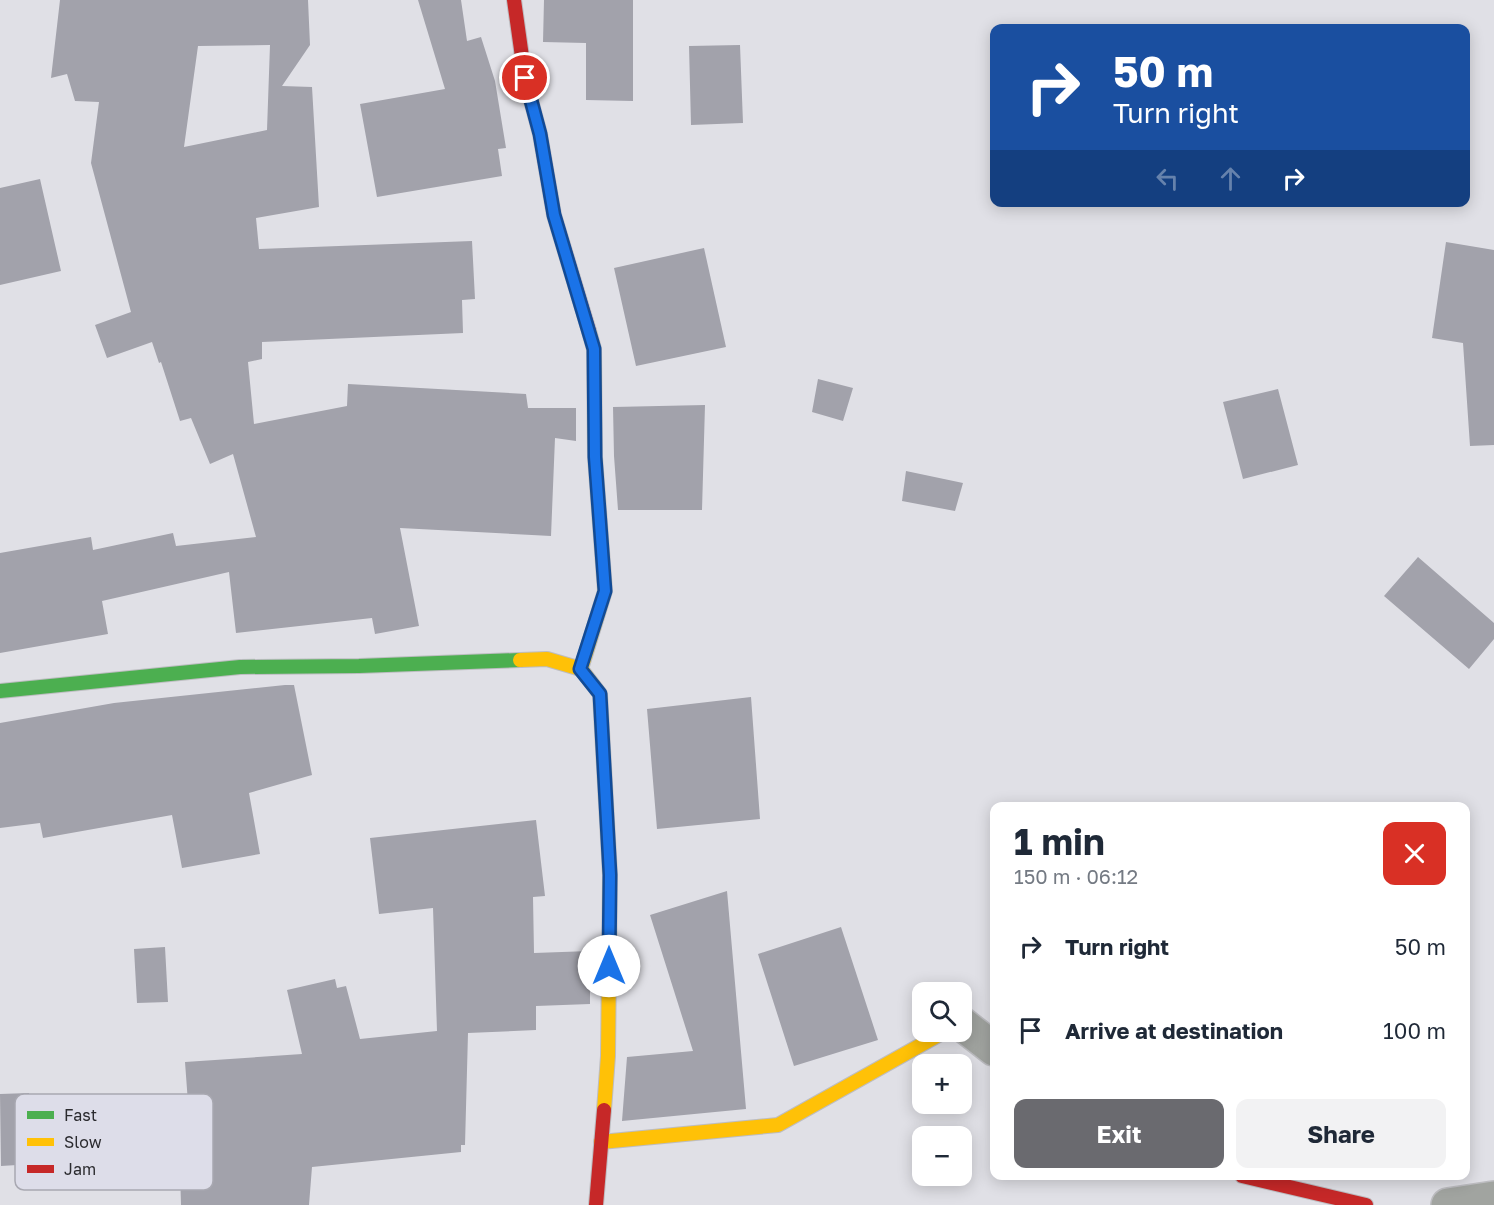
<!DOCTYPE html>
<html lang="en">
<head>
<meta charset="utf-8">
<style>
  body { margin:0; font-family:"Golos Text",sans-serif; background:#f2f2f3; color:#1f2937; height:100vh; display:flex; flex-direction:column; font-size:22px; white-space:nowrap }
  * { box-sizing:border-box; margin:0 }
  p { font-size:20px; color:#747a83 }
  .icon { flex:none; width:33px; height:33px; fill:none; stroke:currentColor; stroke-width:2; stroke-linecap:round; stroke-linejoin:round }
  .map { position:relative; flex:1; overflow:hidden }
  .side { position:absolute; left:990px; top:802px; width:480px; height:378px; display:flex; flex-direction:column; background:#fff; border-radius:12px; box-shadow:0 3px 15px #0003 }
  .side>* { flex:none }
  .banner { position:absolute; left:990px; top:24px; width:480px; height:183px; border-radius:12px; box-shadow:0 3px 15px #0003; background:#1a4fa0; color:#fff; overflow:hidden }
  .tools { position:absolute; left:912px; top:982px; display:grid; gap:12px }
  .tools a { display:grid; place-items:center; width:60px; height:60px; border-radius:12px; background:#fff; box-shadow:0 3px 15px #0003; font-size:30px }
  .pin { position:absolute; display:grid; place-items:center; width:51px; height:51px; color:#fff; margin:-26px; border:3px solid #fff; border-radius:50%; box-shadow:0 2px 6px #0007 }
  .me { position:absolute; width:66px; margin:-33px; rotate:0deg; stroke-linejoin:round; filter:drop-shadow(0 0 4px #0008) }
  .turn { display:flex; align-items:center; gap:21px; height:126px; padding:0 24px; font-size:27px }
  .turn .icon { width:78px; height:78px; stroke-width:2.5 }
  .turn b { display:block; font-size:42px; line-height:51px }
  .lanes { display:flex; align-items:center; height:57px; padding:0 24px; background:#0003; justify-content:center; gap:30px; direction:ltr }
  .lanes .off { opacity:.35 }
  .round { display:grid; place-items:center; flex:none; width:63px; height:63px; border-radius:12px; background:#f2f2f3 }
  .head { display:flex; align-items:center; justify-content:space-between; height:102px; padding:0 24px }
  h1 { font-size:36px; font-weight:700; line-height:45px }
  .cta { display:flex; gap:12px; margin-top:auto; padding:12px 24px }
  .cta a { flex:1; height:69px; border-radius:12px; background:#6a6a6f; color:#fff; font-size:24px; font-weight:700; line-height:69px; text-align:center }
  .cta a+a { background:#f2f2f3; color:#1f2937 }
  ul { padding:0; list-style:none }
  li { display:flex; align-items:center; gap:18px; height:84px; padding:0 24px }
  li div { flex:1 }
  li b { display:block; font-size:22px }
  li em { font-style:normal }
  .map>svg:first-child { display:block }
  .building { fill:#a2a2ab; fill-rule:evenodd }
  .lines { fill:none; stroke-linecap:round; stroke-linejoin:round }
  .street-casing { stroke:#bdbdc1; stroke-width:36 }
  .fast-casing { stroke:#bdbdc1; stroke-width:16 }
  .slow-casing { stroke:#bdbdc1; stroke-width:16 }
  .jam-casing { stroke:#bdbdc1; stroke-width:16 }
  .street { stroke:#a1a4a0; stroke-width:33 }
  .fast { stroke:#4caf50; stroke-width:14 }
  .slow { stroke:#ffc107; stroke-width:14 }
  .jam { stroke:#c62828; stroke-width:14 }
  .route-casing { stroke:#114b97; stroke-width:15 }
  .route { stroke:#1a73e8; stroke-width:10 }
  .key { fill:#dddde9; stroke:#a8a8b1; stroke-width:1.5 }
  .key-label { font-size:16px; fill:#2b2b2f }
</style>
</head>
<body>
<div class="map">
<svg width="1494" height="1205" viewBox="0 0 1494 1205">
  <rect width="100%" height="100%" fill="#e0e0e6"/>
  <path class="building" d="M 60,0 L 308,0 L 310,45 L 282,86 L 312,87 L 319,207 L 256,218 L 259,249 L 472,241 L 475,299 L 462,300 L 463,333 L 262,342 L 262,359 L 248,362 L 254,424 L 347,406 L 348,384 L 526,394 L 528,408 L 576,408 L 576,441 L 555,438 L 551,536 L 400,528 L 419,626 L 375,634 L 372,618 L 236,633 L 229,572 L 102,601 L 108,634 L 0,653 L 0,553 L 91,537 L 93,550 L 173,533 L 176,546 L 256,537 L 233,454 L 210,464 L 191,418 L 180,421 L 161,362 L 159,363 L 152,342 L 107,358 L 95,325 L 131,312 L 91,163 L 99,102 L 75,101 L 67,74 L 51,78 ZM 270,45 L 267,130 L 184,147 L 198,46 Z
    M 418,0 L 461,0 L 467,41 L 481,37 L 495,81 L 506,148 L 498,149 L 502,176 L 377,197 L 360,104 L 445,89 Z
    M 544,0 L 633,0 L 633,101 L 586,100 L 586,43 L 543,42 Z
    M 740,45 L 743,123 L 691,125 L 689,46 Z
    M 40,179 L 61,271 L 0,285 L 0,188 Z
    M 1446,242 L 1494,250 L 1494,445 L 1470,446 L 1463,343 L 1432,338 Z
    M 704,248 L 726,347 L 636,366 L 614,268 Z
    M 818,379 L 853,388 L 843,421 L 812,412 Z
    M 1278,389 L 1298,465 L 1243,479 L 1223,402 Z
    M 705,405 L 702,510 L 618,510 L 614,456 L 613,407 Z
    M 906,471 L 963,483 L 955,511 L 902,501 Z
    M 1418,557 L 1494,623 L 1494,639 L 1469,669 L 1384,596 Z
    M 285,685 L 294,685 L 312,775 L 249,793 L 260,854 L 182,868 L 172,815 L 43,838 L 40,823 L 0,828 L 0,723 L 114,703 Z
    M 751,697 L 760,819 L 657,829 L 647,709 Z
    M 536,820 L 545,896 L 533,897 L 534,953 L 590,951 L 590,1004 L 536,1006 L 536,1030 L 468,1033 L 465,1145 L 461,1145 L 461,1152 L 312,1167 L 309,1205 L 181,1205 L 180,1171 L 193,1171 L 185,1062 L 302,1054 L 287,990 L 335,979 L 337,988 L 346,986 L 360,1039 L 437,1031 L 433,908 L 379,914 L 370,838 Z
    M 727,891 L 746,1109 L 622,1121 L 627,1057 L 693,1051 L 650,915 Z
    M 841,927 L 878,1040 L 794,1066 L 758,954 Z
    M 165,947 L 168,1002 L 137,1003 L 134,949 Z
    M 29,1093 L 33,1164 L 1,1166 L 0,1094 Z"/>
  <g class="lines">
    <g class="street-casing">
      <path id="street" d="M 962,1024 L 994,1049
        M 1448,1205 L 1494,1198"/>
    </g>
    <g class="fast-casing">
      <path id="fast" d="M 0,691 L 240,667 L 359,666 L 520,660"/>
    </g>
    <g class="slow-casing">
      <path id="slow" d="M 520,660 L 547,659 L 581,669 L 600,694 L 610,875 L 608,1056 L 604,1110
        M 581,669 L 605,591 L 595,457 L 594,349 L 589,331
        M 601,1142 L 778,1125 L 944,1032"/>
    </g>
    <g class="jam-casing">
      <path id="jam" d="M 514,0 L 525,78 L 540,134 L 554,215 L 589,331
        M 1242,1176 L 1366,1205
        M 596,1205 L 604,1110"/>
    </g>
    <use href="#street" class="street"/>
    <use href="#fast" class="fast"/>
    <use href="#slow" class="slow"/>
    <use href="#jam" class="jam"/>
  </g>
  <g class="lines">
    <g class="route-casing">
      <path id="route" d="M 525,78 L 540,134 L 554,215 L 594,349 L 595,457 L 605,591 L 580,669 L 600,694 L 610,875 L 609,966"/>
    </g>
    <use href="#route" class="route"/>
  </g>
  <rect x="15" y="1094" width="198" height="96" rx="9" class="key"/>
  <rect x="27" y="1111" width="27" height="8" fill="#4caf50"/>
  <rect x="27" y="1138" width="27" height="8" fill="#ffc107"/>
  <rect x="27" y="1165" width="27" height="8" fill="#c62828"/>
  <g class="key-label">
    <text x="64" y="1121">Fast</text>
    <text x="64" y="1148">Slow</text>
    <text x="64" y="1175">Jam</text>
  </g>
</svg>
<div class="tools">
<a><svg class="icon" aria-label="search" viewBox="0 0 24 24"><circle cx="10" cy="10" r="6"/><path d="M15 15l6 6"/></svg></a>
<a>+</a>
<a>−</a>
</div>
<div class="pin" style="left:525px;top:78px;background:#d93025"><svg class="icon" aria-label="arrive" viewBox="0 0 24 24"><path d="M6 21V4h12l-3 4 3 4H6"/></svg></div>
<svg class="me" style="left:609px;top:966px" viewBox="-20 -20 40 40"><circle r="19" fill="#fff"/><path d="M0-13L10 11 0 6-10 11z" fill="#1a73e8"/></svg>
<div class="banner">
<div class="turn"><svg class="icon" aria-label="right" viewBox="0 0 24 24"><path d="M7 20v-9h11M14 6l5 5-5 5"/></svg><div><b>50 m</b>Turn right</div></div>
<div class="lanes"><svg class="icon off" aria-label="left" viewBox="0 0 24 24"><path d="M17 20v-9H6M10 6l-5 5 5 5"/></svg><svg class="icon off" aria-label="ahead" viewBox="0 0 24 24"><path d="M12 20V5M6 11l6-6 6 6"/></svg><svg class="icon" aria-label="right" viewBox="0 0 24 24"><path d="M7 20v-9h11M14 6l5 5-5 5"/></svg></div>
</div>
<section class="side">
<div class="head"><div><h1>1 min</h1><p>150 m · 06:12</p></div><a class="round" style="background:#d93025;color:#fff"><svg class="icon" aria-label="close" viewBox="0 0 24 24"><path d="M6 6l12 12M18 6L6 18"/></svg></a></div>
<ul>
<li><svg class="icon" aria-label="right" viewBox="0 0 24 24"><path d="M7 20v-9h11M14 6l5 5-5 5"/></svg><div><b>Turn right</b></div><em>50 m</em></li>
<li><svg class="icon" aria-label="arrive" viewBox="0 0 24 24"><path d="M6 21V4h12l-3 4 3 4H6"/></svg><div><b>Arrive at destination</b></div><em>100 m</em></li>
</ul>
<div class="cta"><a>Exit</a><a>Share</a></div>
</section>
</div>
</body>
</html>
